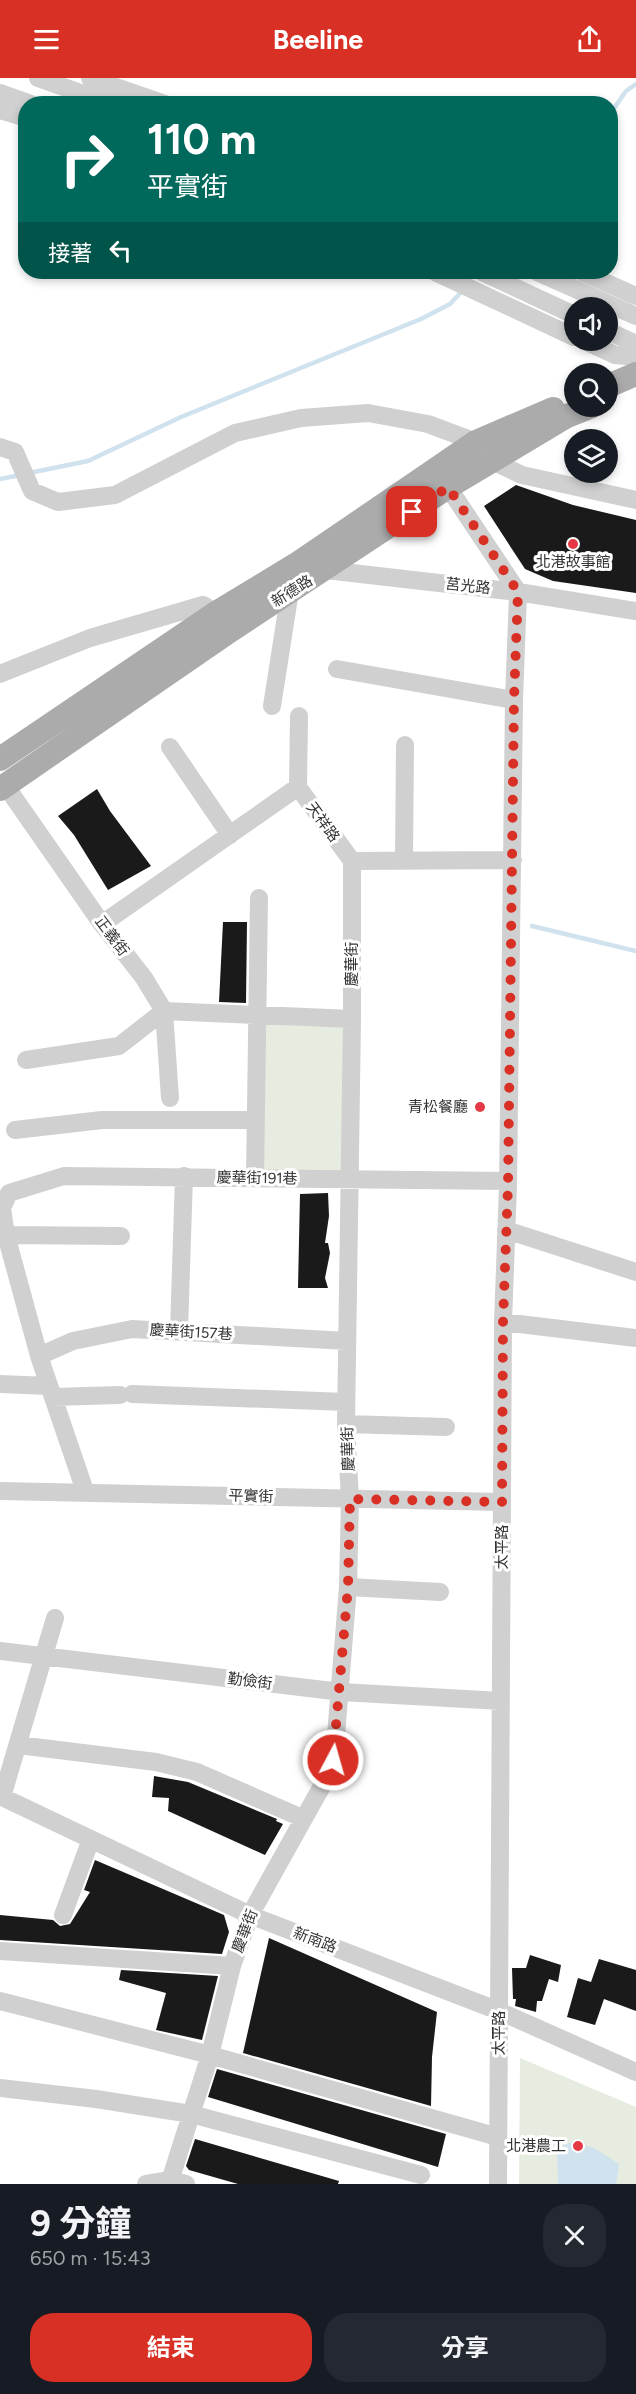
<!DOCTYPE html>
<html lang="zh-TW">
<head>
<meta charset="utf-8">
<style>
  body { margin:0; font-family:Figtree,"Noto Sans TC",sans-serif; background:#242831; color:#f1f3f6; height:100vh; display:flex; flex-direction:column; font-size:22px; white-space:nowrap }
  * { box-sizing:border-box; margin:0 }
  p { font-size:20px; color:#9ea1a6 }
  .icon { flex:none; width:33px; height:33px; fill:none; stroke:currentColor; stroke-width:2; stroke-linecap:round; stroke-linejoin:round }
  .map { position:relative; height:2106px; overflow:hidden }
  .side { display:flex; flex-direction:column; background:#171b24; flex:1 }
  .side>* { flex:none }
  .guide { position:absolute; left:18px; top:18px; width:600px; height:183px; border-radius:24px; box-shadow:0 3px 9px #0003; background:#00695c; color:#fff; overflow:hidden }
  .fabs { position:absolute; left:564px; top:219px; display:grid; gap:12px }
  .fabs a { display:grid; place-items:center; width:54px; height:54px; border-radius:50%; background:#171b24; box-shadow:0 3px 9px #0003; font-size:30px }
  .pin { position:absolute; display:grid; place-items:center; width:51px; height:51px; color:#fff; margin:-26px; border-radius:12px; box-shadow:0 3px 9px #0006 }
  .me { position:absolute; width:66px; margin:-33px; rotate:6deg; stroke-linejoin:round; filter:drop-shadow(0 0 4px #0008) }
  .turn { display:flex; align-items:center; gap:21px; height:126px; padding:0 30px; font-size:27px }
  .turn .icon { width:78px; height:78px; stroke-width:2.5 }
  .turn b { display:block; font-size:42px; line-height:51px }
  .then { display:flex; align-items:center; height:57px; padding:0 30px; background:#0003; gap:12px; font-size:22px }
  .round { display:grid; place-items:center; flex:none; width:63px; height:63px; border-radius:24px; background:#242831 }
  .summary { display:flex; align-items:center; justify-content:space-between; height:102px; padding:0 30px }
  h1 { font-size:36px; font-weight:700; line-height:45px }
  .cta { display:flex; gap:12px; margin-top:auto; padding:12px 30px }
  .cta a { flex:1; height:69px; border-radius:24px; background:#d93025; color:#fff; font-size:24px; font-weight:700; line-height:69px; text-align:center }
  .cta a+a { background:#242831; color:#f1f3f6 }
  header { display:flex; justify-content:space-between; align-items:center; height:78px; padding:0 30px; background:#d93025; color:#fff; font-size:27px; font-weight:700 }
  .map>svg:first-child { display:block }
  .green { fill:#e6ecdf }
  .water { fill:#cfe2ee }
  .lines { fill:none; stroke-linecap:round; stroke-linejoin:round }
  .stream { stroke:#cfe2ee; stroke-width:4.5 }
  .building { fill:#1a1a1a }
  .minor { stroke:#d0d0d0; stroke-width:18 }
  .major { stroke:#ababab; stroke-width:24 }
  .route { stroke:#d93025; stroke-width:10; stroke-dasharray:0 18 }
  .poi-dot { fill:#e63946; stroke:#fff; stroke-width:2 }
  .labels { text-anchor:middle; stroke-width:6; stroke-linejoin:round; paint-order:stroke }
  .poi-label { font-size:15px; fill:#333; stroke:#fff; text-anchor:end }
  .street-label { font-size:15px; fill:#333; stroke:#fff }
</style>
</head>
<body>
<header><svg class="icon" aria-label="menu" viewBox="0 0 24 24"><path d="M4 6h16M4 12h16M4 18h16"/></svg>Beeline<svg class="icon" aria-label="share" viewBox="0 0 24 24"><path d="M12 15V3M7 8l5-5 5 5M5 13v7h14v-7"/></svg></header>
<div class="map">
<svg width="636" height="2106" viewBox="0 0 636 2106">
  <rect width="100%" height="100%" fill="#fff"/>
  <path class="green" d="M 256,939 L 352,941 L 350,1101 L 255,1100 Z
    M 520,1980 L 636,2029 L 636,2106 L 519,2106 Z"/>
  <path class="water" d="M 573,2064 L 594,2070 L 619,2086 L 616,2106 L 558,2106 L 557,2070 Z"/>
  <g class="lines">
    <path class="stream" d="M 610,36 L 626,13 L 636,6
      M 29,395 L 88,383 L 181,339 L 421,241 L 450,226 L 463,212
      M 0,401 L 20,397
      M 532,848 L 636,873"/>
  </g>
  <path class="building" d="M 516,407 L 573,427 L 636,442 L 636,515 L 553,503 L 525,491 L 484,428 Z
    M 97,711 L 110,733 L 151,788 L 108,812 L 74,757 L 58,738 Z
    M 223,844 L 247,844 L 246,925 L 219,924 Z
    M 328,1115 L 329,1138 L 325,1165 L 328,1165 L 330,1175 L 325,1200 L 328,1210 L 298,1210 L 300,1116 Z
    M 154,1698 L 188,1704 L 277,1741 L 276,1743 L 283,1746 L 265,1777 L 168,1733 L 169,1720 L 152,1719 Z
    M 95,1782 L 224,1837 L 229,1854 L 222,1876 L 0,1862 L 0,1837 L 53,1842 L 60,1848 L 70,1846 L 90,1814 L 84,1812 Z
    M 269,1860 L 437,1934 L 432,1979 L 431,2028 L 243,1975 Z
    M 530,1877 L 561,1887 L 558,1904 L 549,1901 L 542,1923 L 537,1923 L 536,1934 L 515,1928 L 516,1921 L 513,1921 L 512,1890 L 526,1890 Z
    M 599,1881 L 636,1892 L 636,1933 L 604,1921 L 595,1947 L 567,1939 L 578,1900 L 591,1904 Z
    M 121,1892 L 218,1898 L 202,1962 L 156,1952 L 166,1915 L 119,1902 Z
    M 217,1991 L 446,2056 L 438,2089 L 208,2019 Z
    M 195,2061 L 339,2103 L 338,2106 L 238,2106 L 189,2092 L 186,2088 Z"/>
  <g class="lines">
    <path class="minor" d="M 38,0 L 112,26
      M 90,0 L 165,26
      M 0,15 L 31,26
      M 0,32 L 26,40
      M 435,194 L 574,259
      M 482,194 L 574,237
      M 537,194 L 636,238
      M 582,194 L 636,218
      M 608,253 L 636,266
      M 583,262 L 615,277 L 636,279
      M 0,369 L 15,374 L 32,413 L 58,424 L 115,417 L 235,355 L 301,340 L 368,335 L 428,346 L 476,364 L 490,382 L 522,397 L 636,422
      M 442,400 L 518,514 L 514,622 L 508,1108 L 503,1244 L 498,2106
      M 317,491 L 518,514 L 636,533
      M 337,591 L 514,622
      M 0,596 L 90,560 L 203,527 L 216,535 L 222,545
      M 272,628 L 290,513
      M 170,669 L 230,757
      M 5,707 L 102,846 L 144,900 L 164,933 L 170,1020
      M 298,709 L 299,638
      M 352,783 L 513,782
      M 404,783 L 405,667
      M 102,846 L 298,709 L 352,783
      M 164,933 L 352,941
      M 26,982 L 119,968 L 164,933
      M 15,1052 L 102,1042 L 255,1042
      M 255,1100 L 259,820
      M 506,1152 L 636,1194
      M 6,1157 L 121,1158
      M 503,1244 L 636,1260
      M 179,1253 L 184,1098
      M 39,1278 L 73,1263 L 132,1251 L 347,1263
      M 0,1306 L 49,1308
      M 132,1316 L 346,1324
      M 53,1319 L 120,1317
      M 346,1346 L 446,1349
      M 0,1413 L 502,1424
      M 85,1413 L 39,1278 L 6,1157 L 2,1130 L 9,1115 L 64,1098 L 508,1103
      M 348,1509 L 440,1514
      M 0,1573 L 341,1614 L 501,1623
      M 18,1667 L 156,1684 L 197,1694 L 302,1740
      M 0,1718 L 250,1837 L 499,1933 L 636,1994
      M 2,1719 L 55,1540
      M 63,1837 L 91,1761
      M 0,1873 L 232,1888
      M 0,1923 L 210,1977 L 498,2059
      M 0,2010 L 96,2021 L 191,2036 L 421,2097
      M 146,2106 L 170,2102 L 186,2106
      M 169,2106 L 210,1977 L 232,1888 L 250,1837 L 327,1699 L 334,1682 L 348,1509 L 350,1421 L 346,1346 L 352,941 L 352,783"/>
    <path class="major" d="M 608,308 L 636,296
      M 0,681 L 216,535 L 300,484 L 476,364 L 553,331
      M 0,711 L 228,554 L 448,409 L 567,338 L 592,328"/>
  </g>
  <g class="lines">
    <path class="route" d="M 333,1682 L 348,1509 L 350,1421 L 502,1424 L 503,1244 L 508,1108 L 514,622 L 518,514 L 448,409 L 412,434"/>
  </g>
  <g class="poi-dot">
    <circle cx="573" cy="466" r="6"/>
    <circle cx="480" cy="1029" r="6"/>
    <circle cx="578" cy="2068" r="6"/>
  </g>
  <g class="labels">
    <g class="poi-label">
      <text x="573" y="489" text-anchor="middle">北港故事館</text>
      <text x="468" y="1034">青松餐廳</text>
      <text x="566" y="2073">北港農工</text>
    </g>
    <g class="street-label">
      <text transform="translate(468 508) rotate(6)" y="5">莒光路</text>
      <text transform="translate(292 513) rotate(-32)" y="5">新德路</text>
      <text transform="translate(323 744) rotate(54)" y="5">天祥路</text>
      <text transform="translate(112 858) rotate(53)" y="5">正義街</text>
      <text transform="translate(352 886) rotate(-90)" y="5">慶華街</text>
      <text transform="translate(257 1100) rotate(1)" y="5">慶華街191巷</text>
      <text transform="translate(191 1254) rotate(3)" y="5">慶華街157巷</text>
      <text transform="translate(348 1371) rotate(-92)" y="5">慶華街</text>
      <text transform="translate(251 1418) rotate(2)" y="5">平實街</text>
      <text transform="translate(502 1469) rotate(-90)" y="5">太平路</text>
      <text transform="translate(250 1603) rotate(7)" y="5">勤儉街</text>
      <text transform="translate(245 1853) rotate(-69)" y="5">慶華街</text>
      <text transform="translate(315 1862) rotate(21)" y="5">新南路</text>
      <text transform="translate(499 1955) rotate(-90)" y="5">太平路</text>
    </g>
  </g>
</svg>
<div class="fabs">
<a><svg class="icon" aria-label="sound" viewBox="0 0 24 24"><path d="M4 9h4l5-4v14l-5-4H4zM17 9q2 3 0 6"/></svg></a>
<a><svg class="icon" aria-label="search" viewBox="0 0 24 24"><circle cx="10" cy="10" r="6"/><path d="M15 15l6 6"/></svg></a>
<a><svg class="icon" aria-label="layers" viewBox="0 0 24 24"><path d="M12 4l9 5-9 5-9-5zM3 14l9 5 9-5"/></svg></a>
</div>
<div class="pin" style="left:412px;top:434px;background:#d93025"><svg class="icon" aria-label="arrive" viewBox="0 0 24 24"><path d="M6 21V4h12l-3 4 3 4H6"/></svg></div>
<svg class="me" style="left:333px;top:1682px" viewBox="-20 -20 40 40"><circle r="17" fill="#d93025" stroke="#fff" stroke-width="3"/><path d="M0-11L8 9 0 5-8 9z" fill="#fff"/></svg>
<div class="guide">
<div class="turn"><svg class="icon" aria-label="right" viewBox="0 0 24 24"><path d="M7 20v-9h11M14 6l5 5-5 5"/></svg><div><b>110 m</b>平實街</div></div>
<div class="then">接著<svg class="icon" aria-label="left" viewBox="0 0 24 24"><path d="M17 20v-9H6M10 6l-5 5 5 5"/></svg></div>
</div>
</div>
<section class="side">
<div class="summary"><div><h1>9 分鐘</h1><p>650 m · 15:43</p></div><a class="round"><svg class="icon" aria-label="close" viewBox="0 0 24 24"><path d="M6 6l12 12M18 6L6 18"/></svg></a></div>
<div class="cta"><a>結束</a><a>分享</a></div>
</section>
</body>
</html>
